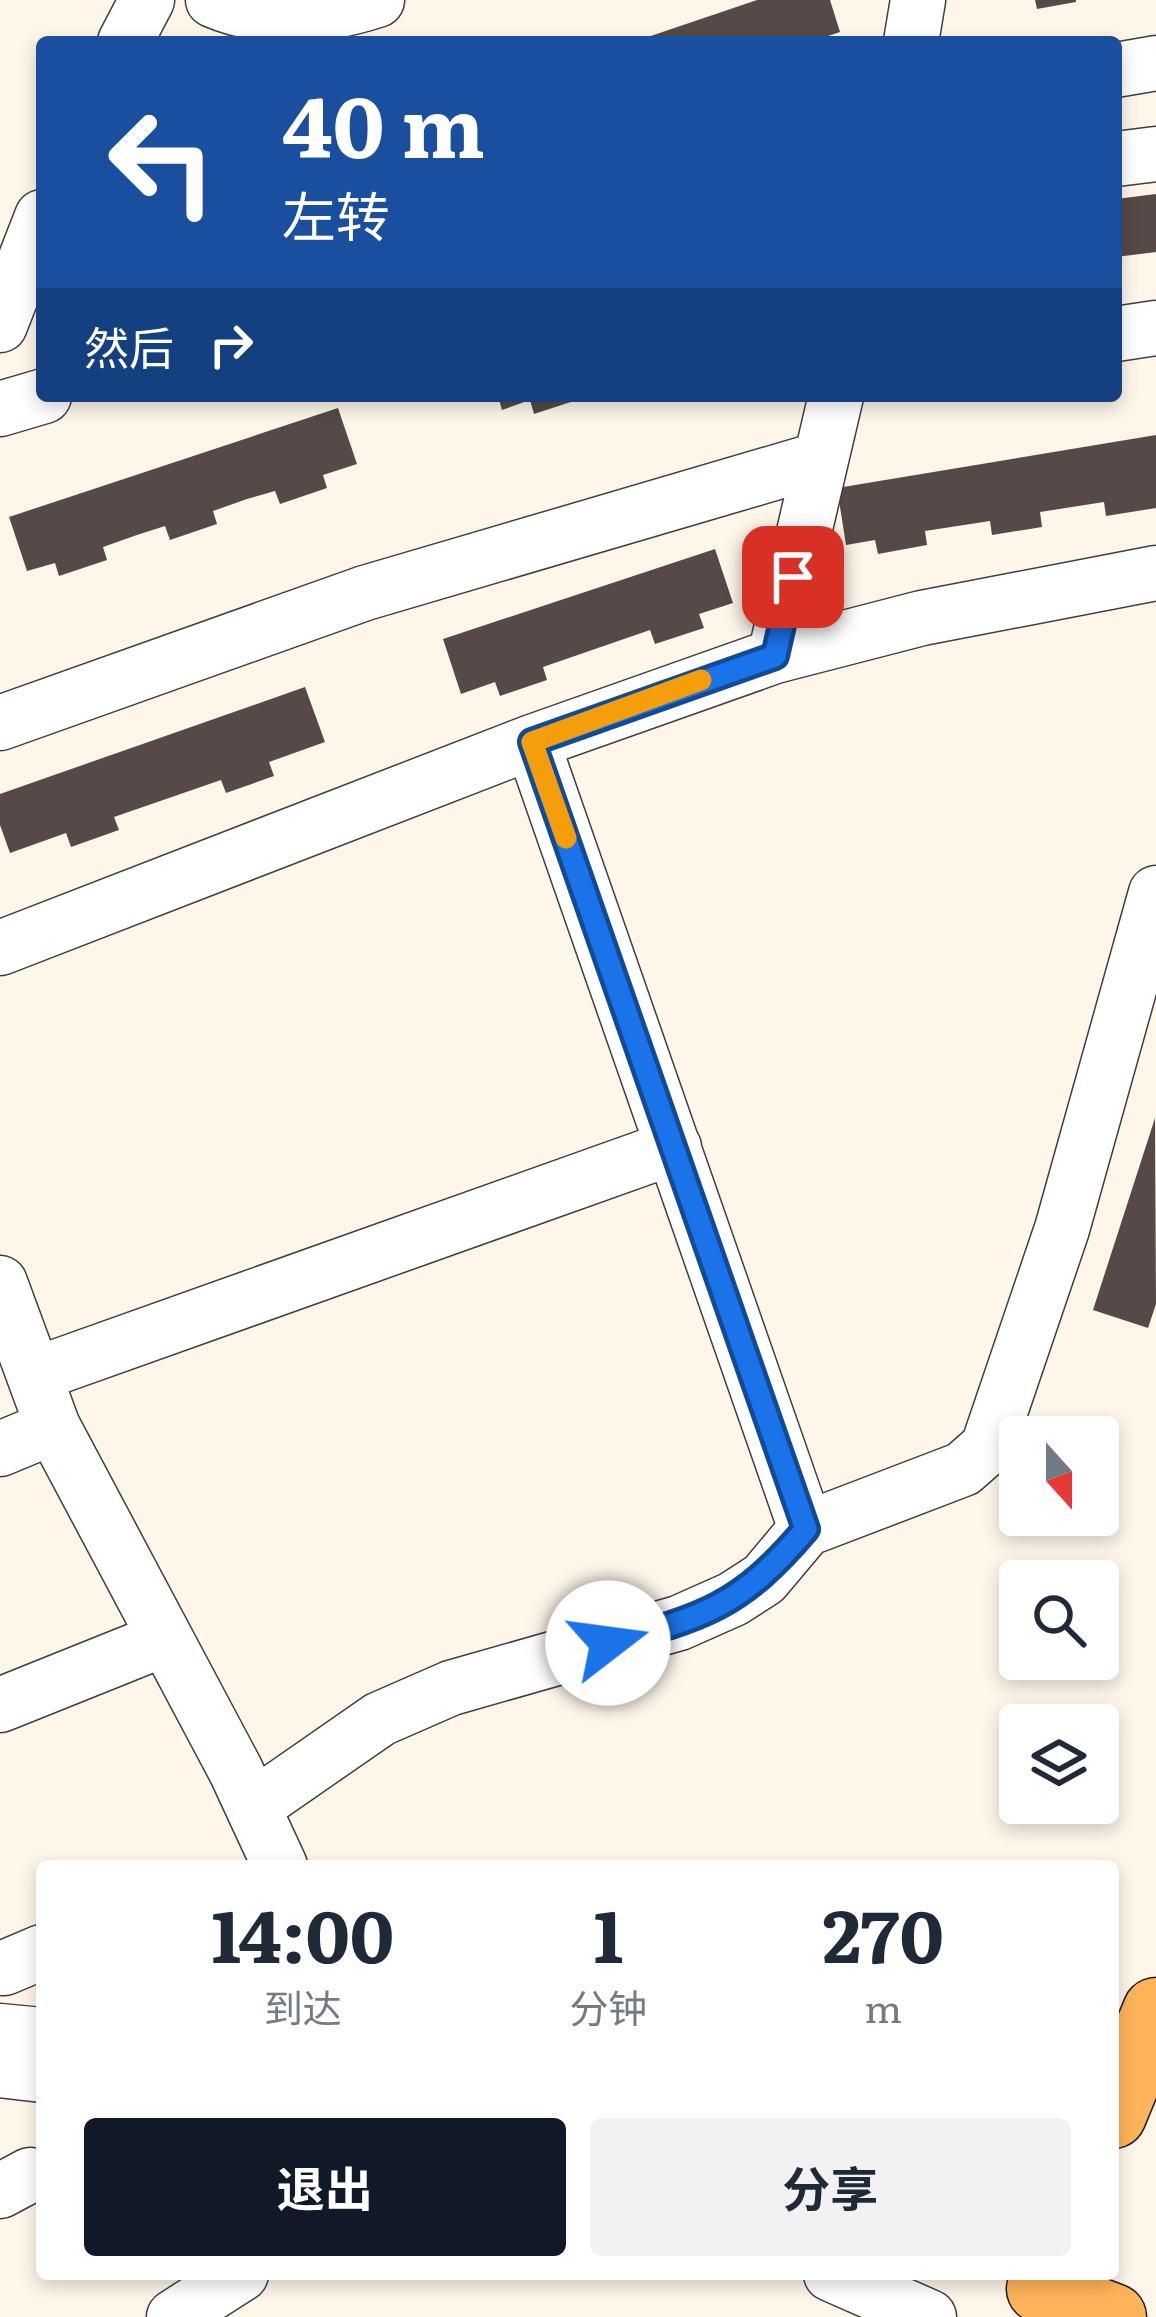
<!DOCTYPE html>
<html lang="zh">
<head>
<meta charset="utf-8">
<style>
  body { margin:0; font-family:Literata,"Noto Sans SC",serif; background:#f2f2f3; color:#1f2937; height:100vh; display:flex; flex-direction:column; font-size:45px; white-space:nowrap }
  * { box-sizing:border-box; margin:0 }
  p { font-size:39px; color:#747a83 }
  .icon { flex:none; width:66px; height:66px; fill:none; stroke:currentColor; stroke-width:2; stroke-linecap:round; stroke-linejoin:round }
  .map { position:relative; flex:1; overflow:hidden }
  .panel { position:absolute; left:36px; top:1860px; width:1083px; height:420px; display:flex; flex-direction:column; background:#fff; border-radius:12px; box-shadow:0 6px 18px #0003 }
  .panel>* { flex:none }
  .top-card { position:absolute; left:36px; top:36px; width:1086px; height:366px; border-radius:12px; box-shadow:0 6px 18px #0003; background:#1a4fa0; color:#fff; overflow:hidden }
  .needle { width:78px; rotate:159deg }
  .buttons { position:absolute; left:999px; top:1416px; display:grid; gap:24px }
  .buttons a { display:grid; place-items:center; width:120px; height:120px; border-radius:12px; background:#fff; box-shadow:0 6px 18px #0003; font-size:60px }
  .pin { position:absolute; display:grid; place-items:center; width:102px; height:102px; color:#fff; margin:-51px; border-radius:24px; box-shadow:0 6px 18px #0006 }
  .me { position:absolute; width:132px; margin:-66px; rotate:75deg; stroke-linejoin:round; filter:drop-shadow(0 0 9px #0008) }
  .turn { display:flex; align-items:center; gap:42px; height:252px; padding:0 48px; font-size:54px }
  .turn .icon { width:156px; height:156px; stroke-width:2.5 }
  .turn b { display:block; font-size:84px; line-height:102px }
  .then { display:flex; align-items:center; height:114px; padding:0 48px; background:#0003; gap:24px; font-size:45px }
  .eta { display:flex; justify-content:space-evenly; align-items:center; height:204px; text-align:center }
  .eta b { font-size:72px; font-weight:700; line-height:84px }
  .cta { display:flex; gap:24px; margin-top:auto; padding:24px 48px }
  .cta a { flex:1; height:138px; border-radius:12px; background:#111827; color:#fff; font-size:48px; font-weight:700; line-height:138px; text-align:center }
  .cta a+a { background:#f2f2f3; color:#1f2937 }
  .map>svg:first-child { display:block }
  .building { fill:#554a48 }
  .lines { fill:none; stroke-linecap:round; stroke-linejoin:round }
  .minor-casing { stroke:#3f3f3f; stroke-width:57 }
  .major-casing { stroke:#1d1d1d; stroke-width:69 }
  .minor { stroke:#fff; stroke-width:54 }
  .major { stroke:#ffb45a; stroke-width:66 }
  .route-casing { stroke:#114b97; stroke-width:30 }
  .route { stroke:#1a73e8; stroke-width:21 }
  .slow { stroke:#f59e0b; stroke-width:21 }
</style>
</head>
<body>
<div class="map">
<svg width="1156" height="2317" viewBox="0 0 1156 2317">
  <rect width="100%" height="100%" fill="#fff6ea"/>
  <path class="building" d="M 757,0 L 830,0 L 840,32 L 810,42 L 633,42 Z
    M 1035,0 L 1076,0 L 1076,2 L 1037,9 Z
    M 1156,194 L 1156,252 L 1116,257 L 1116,199 Z
    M 498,396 L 586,396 L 586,397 L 534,414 L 530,400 L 502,410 Z
    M 338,408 L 357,464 L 323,475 L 327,488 L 280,504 L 275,491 L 247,499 L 213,511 L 217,524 L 170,540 L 165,526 L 137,535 L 103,547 L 107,560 L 59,576 L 55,563 L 27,571 L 9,517 Z
    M 1156,435 L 1156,508 L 1106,516 L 1104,502 L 1040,512 L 1042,527 L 992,535 L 990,521 L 925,531 L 927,545 L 878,554 L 875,540 L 846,545 L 837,488 Z
    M 715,549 L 733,603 L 699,614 L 704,628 L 655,644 L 650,630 L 543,667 L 547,680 L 500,696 L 495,682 L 461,694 L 443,639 Z
    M 305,687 L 325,742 L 269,762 L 274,776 L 226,793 L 221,780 L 114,817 L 119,830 L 71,847 L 66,833 L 10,853 L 0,825 L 0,794 Z
    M 1155,1118 L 1156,1304 L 1148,1328 L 1093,1310 Z"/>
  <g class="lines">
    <g class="minor-casing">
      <path id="minor" d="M 213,0 C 266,23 322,18 377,0
        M 125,42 L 147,0
        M 911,42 L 918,0
        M 1116,70 L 1156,63
        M 1116,159 L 1156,154
        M 0,325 L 42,217
        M 1116,334 L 1156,328
        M 0,409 L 44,396
        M 775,656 L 836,396
        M 0,723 L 365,593 L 821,459
        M 532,742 L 806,1529
        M 0,948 L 532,742 L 775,656 L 922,618 L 1156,573
        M 0,1283 L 53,1427 L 236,1771 L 280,1866
        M 34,1375 L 674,1147
        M 0,1449 L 53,1427
        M 0,1705 L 162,1640
        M 253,1807 L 380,1719 L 451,1688 L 679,1623 L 733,1599 L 764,1579 L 806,1529 L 963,1469 L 988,1447 L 1062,1229 L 1156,893
        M 4,1968 L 42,1952
        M 0,2031 L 42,2035
        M 0,2070 L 42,2075
        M 0,2191 L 30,2175
        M 831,2274 L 929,2317
        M 174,2317 L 241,2274"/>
    </g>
    <g class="major-casing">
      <path id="major" d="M 1113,2115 L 1156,2011
        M 1040,2289 L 1113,2317"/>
    </g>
    <use href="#minor" class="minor"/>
    <use href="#major" class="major"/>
  </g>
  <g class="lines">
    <g class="route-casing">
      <path id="route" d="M 608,1643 C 704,1617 740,1607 806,1529 L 532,742 L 775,656 L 793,577"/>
    </g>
    <use href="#route" class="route"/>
    <path class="slow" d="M 566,838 L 532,742 L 701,680"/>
  </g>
</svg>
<div class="buttons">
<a><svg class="needle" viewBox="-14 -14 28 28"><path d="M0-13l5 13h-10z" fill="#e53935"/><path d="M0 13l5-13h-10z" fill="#747a83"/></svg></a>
<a><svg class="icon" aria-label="search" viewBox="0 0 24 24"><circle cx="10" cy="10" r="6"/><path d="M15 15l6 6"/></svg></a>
<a><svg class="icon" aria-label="layers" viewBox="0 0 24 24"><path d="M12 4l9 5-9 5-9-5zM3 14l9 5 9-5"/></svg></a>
</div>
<div class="pin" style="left:793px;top:577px;background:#d93025"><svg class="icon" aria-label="arrive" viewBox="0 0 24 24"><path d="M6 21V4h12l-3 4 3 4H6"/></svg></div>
<svg class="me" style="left:608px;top:1643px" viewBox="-20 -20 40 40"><circle r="19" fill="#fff"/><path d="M0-13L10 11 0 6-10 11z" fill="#1a73e8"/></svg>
<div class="top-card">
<div class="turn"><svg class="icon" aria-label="left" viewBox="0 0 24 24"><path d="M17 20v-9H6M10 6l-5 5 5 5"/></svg><div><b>40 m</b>左转</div></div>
<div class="then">然后<svg class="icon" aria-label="right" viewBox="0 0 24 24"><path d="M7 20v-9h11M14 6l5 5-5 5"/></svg></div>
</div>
<section class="panel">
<div class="eta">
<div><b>14:00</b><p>到达</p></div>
<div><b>1</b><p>分钟</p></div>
<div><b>270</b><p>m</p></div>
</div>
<div class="cta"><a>退出</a><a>分享</a></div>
</section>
</div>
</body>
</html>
